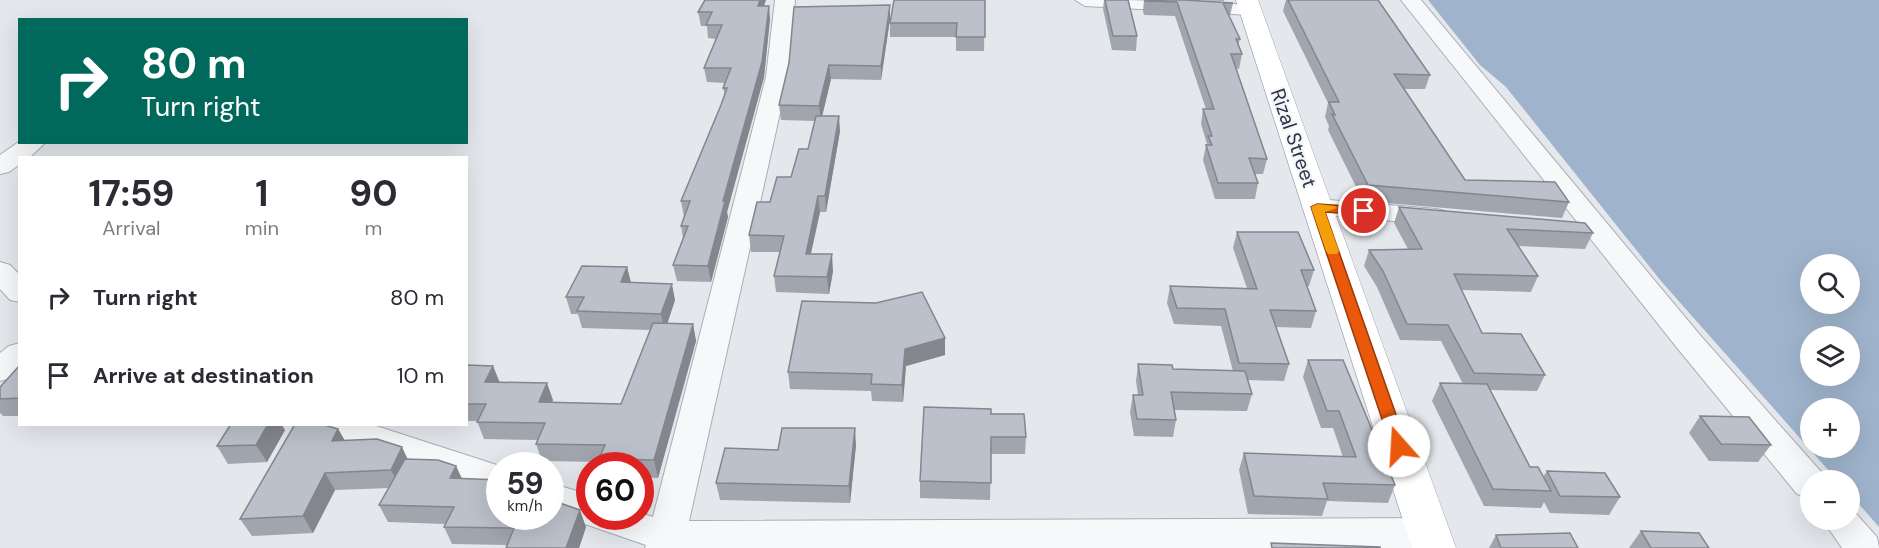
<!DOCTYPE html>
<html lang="en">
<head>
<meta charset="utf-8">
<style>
  body { margin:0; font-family:"DM Sans",sans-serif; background:#f2f2f3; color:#2b2b33; height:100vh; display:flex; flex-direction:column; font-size:22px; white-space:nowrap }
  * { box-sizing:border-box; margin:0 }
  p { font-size:20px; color:#7c7c81 }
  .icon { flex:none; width:33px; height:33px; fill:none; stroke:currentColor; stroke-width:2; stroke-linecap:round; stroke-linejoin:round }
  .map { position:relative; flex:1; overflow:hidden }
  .side { position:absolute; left:18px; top:156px; width:450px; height:270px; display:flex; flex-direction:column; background:#fff; border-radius:0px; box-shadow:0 6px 24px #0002 }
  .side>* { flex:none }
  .guide { position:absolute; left:18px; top:18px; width:450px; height:126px; border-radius:0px; box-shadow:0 6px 24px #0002; background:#00695c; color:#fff; overflow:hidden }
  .tools { position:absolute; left:1800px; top:254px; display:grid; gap:12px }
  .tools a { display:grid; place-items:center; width:60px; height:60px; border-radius:50%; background:#fff; box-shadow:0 6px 24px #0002; font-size:30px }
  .speed { position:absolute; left:486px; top:452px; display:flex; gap:12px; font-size:30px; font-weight:700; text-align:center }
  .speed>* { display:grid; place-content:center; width:78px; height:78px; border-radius:50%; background:#fff; box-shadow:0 6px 24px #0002; line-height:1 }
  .speed small { font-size:15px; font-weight:400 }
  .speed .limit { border:9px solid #d22; background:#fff; color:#111 }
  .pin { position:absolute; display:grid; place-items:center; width:51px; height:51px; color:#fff; margin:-26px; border:3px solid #fff; border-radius:50%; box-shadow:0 2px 6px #0007 }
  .me { position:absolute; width:66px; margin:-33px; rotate:341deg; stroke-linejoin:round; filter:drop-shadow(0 0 4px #0008) }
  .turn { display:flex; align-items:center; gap:21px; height:126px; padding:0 24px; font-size:27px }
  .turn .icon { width:78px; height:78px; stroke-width:2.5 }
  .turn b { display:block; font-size:42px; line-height:51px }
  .eta { display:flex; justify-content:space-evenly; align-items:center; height:102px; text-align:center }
  .eta b { font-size:36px; font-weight:700; line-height:42px }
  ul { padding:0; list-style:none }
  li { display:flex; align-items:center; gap:18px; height:78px; padding:0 24px }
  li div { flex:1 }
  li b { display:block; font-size:22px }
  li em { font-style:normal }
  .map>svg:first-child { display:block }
  .water { fill:#9fb4cc; fill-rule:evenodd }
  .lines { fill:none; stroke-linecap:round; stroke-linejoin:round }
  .street-casing { stroke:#a9aeb7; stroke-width:2 }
  .primary-casing { stroke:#a3abb8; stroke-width:1 }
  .street { fill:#f7f8fa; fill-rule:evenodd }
  .primary { fill:#fff; fill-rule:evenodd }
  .wall { fill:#a1a5ae }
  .shaded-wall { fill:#83868d }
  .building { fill:#bbc0ca; stroke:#83868d; stroke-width:1.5 }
  .route { fill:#ea580c; stroke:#983908; stroke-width:1.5 }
  .slow { fill:#f59e0b }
  .labels { text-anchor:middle; stroke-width:4.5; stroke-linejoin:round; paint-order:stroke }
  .street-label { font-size:20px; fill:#2b3445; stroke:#f4f6f9 }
</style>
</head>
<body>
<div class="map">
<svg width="1879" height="548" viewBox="0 0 1879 548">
  <rect width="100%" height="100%" fill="#e4e7ec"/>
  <path class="water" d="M 1428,0 L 1879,0 L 1879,527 L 1850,494 L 1850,480 L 1837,480 L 1661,281 L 1506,87 L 1480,65 ZM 1810,264 L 1850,264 L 1850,303 L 1810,303 ZM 1810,336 L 1850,336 L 1850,375 L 1810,375 ZM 1810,408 L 1850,408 L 1850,447 L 1810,447 Z"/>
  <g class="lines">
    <g class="street-casing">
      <path id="street" d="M 775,0 L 795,0 L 788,77 L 689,521 L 1429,518 L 1442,522 L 1448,533 L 1442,544 L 1430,548 L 645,548 L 646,545 L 550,512 L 550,483 L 590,495 L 590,516 L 640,516 L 640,513 L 653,517 L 766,77 Z
        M 1075,0 C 1100,0 1251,0 1260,9 L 1250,15 L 1085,6 Z
        M 1401,0 L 1421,0 L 1700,335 L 1823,474 L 1826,480 L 1810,480 L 1810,498 L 1797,494 L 1678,349 Z
        M 20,141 L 46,142 L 29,158 L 20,158 L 20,164 L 9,172 L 0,174 L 0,155 Z
        M 1317,199 L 1436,209 L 1445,211 L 1449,217 L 1445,223 L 1436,225 L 1308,213 L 1304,207 L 1308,201 Z
        M 0,262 L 10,265 L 20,275 L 20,302 L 10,300 L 0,289 Z
        M 20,343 L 20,371 L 11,378 L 0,381 L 0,353 L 9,346 Z
        M 302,424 L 370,424 L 500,466 L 500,494 L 397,457 L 307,433 Z
        M 1850,507 L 1877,537 L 1879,548 L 1842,548 L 1822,519 L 1850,519 Z"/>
    </g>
    <g class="primary-casing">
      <path id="primary" d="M 1236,0 L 1258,0 L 1456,548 L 1412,548 Z"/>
    </g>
    <use href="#street" class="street"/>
    <use href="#primary" class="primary"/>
  </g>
  <path class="wall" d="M 705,0 L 766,0 L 764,6 L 770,19 L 764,77 L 727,212 L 728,217 L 711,282 L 677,281 L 673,265 L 683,238 L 681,226 L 684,217 L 681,201 L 725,95 L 723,88 L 725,83 L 707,82 L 704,68 L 716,39 L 708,38 L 707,26 L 701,26 L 698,12 Z
    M 985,0 L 984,51 L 956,51 L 956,37 L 890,37 L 890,23 Z
    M 1104,0 L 1128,0 L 1137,36 L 1136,51 L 1112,50 L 1103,9 Z
    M 1144,0 L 1185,0 L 1233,3 L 1230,16 L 1229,16 L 1240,39 L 1238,46 L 1242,54 L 1239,69 L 1236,68 L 1267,159 L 1263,174 L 1255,174 L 1258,183 L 1255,199 L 1215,199 L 1203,160 L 1206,145 L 1207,144 L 1201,124 L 1203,109 L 1206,109 L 1175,16 L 1144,15 L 1143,11 Z
    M 1191,0 L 1224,0 L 1224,1 Z
    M 1286,0 L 1378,0 L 1430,75 L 1425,89 L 1404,89 L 1465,180 L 1569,202 L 1562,218 L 1363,201 L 1328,130 L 1329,126 L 1325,117 L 1328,103 L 1283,11 Z
    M 890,5 L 890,19 L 881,80 L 831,79 L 822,116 L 840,131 L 826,212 L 820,212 L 811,254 L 833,271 L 829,294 L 776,292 L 774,276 L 780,252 L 751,252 L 749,235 L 770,202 L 791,177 L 808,149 L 815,121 L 781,120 L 779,105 Z
    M 1399,207 L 1593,233 L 1585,249 L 1518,246 L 1538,276 L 1531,292 L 1461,290 L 1482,333 L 1545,375 L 1537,391 L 1490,390 L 1530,467 L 1543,477 L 1547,471 L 1620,497 L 1609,515 L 1550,513 L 1544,502 L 1541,508 L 1484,506 L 1432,401 L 1440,383 L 1463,384 L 1441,341 L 1400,340 L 1377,287 L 1364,266 L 1369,250 L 1408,249 L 1394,223 Z
    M 1237,232 L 1314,270 L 1309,286 L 1307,286 L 1316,311 L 1311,328 L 1276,327 L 1289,364 L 1284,381 L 1248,380 L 1252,394 L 1247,411 L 1174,410 L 1176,420 L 1173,437 L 1134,436 L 1130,412 L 1133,395 L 1138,395 L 1136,381 L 1138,364 L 1173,369 L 1233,371 L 1221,326 L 1174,324 L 1167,303 L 1170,286 L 1247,288 L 1233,248 Z
    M 627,267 L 631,283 L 675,300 L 667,323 L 693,324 L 696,341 L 658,478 L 640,477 L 640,465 L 601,465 L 600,462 L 542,461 L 536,444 L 538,440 L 484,439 L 477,421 L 466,421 L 466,365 L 493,366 L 499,382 L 553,400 L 552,402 L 621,404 L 650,330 L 582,328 L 578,314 L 571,314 L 566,297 Z
    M 945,338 L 945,355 L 906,366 L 903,402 L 872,401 L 871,391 L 790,389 L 788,372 Z
    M 1308,360 L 1395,485 L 1388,503 L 1327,501 L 1322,516 L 1248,514 L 1239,470 L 1244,453 L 1343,457 L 1333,428 L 1321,428 L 1303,377 Z
    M 20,365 L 20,416 L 3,416 L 0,413 L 0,387 Z
    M 991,414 L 1026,437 L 1025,454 L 991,454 L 990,500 L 920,498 L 920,481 Z
    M 1700,416 L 1771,445 L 1758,462 L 1709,461 L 1689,433 Z
    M 231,424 L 281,424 L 285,430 L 267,462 L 228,464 L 217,446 Z
    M 338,429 L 345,441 L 408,459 L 456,466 L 462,479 L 500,516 L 586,527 L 579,548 L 506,548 L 507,545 L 452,544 L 444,527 L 445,524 L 388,522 L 379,505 L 389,488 L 335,490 L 313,533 L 252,536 L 240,519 Z
    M 856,445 L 850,503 L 720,500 L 716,483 L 778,450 Z
    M 1641,531 L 1709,548 L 1629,548 Z
    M 1496,535 L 1578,548 L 1489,548 Z"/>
  <path class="shaded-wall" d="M 760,0 L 766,0 L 759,19 L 758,6 Z
    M 890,5 L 890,19 L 881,80 L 881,66 Z
    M 769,6 L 770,19 L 764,77 L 727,212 L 728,217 L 711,282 L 708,266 Z
    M 829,65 L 831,79 L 821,121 L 819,106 Z
    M 839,116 L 840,131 L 826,212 L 825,196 Z
    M 818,196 L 820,212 L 807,270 L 806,254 Z
    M 832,254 L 833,271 L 829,294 L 827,277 Z
    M 627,267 L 631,283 L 621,282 Z
    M 672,284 L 675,300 L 665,331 L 661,314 Z
    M 693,324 L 696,341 L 658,478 L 654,460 Z
    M 945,338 L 945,355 L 906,366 L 903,402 L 902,385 L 905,349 Z
    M 493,366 L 500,383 L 485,382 Z
    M 547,383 L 553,400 L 545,419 L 539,402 Z
    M 268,424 L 281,424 L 285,430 L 267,462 L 256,445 Z
    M 855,428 L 856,445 L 850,503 L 849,486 Z
    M 338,429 L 348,446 L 332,441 Z
    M 402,447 L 410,464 L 400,487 L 391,470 Z
    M 456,466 L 464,483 L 450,478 Z
    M 325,473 L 335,490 L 313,533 L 303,516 Z
    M 580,510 L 586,527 L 579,548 L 566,548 Z"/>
  <path class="building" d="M 705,0 L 760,0 L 758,6 L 769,6 L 762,62 L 723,201 L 725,201 L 708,266 L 673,265 L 688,226 L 681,226 L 690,201 L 681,201 L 721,105 L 727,88 L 723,88 L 731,68 L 704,68 L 722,25 L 706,25 L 712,12 L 698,12 Z
    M 894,0 L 985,0 L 985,37 L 956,37 L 957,23 L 890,23 Z
    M 1105,0 L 1128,0 L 1137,36 L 1113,36 Z
    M 1145,0 L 1185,0 L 1233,3 L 1223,3 L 1240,39 L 1236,39 L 1242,54 L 1231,54 L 1267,159 L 1249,158 L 1258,183 L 1218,183 L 1206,145 L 1212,145 L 1208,136 L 1212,136 L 1203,109 L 1214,109 L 1177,2 L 1145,1 Z
    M 1288,0 L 1378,0 L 1430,75 L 1394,74 L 1465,180 L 1555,182 L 1569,202 L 1368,185 L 1332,114 L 1335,115 L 1329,102 L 1339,102 Z
    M 890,5 L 881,66 L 829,65 L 819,106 L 779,105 L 789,63 L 794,7 Z
    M 816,116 L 839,116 L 825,196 L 818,196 L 806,254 L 832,254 L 827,277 L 774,276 L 784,236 L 749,235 L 757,202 L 770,202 L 777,177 L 791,177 L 799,149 L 808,149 Z
    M 1399,207 L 1585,223 L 1593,233 L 1507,229 L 1538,276 L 1454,274 L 1482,333 L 1521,334 L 1545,375 L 1474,373 L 1448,325 L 1407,324 L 1383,271 L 1369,250 L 1422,249 Z
    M 1237,232 L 1298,232 L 1314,270 L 1301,270 L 1316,311 L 1270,310 L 1289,364 L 1239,363 L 1225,309 L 1177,308 L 1170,286 L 1257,289 Z
    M 582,266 L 627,267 L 621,282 L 672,284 L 661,314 L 577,311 L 584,297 L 566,297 Z
    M 922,292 L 945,338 L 905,349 L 902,385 L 871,384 L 872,374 L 788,372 L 802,301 L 876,303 Z
    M 653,323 L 693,324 L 654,460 L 599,459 L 605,445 L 536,444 L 545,423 L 477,422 L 486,404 L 466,404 L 466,365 L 493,366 L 485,382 L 547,383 L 539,402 L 621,404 Z
    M 1308,360 L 1343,360 L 1395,485 L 1323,483 L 1328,499 L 1254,496 L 1244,453 L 1356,457 L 1339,411 L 1327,411 Z
    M 1138,364 L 1172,365 L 1173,369 L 1245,371 L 1252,394 L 1171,392 L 1176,420 L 1137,419 L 1133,395 L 1143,395 Z
    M 20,365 L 20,398 L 0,399 L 0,387 Z
    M 1440,383 L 1487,384 L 1530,467 L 1538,467 L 1551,491 L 1493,489 Z
    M 924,407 L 991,409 L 991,414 L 1024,414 L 1026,437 L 991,437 L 991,483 L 920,481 Z
    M 1700,416 L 1749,417 L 1771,445 L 1721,444 Z
    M 231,424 L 268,424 L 256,445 L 217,446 Z
    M 295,424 L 321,424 L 338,429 L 332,441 L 377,439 L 402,447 L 391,470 L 325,473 L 303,516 L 240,519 Z
    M 782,428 L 855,428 L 849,486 L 716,483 L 725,448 L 778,450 Z
    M 405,459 L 438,460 L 456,466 L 450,478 L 500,480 L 500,516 L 550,516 L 550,501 L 557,502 L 580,510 L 566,548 L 506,548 L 514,528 L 444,527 L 454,507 L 379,505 Z
    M 1547,471 L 1605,473 L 1620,497 L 1560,496 Z
    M 1641,531 L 1699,533 L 1709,548 L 1651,548 Z
    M 1570,533 L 1578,548 L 1501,548 L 1496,535 Z
    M 1271,543 L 1380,547 L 1380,548 L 1272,548 Z"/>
  <path class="route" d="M 1317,204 L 1364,207 L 1371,211 L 1364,215 L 1325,212 L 1407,446 L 1405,450 L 1393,450 L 1391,446 L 1311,207 Z"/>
  <path class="slow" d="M 1317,204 L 1335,206 L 1337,208 L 1325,212 L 1339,251 L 1337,254 L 1328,254 L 1326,251 L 1311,207 Z"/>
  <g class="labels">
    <g class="street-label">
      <text transform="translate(1294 138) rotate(71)" y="7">Rizal Street</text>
    </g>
  </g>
</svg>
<div class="tools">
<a><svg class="icon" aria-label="search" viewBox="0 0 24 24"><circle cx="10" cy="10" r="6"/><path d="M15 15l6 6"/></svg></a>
<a><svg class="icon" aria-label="layers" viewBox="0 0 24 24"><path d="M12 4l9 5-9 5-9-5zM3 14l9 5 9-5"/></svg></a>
<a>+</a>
<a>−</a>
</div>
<div class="speed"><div>59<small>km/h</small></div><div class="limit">60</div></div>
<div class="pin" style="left:1364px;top:211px;background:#d93025"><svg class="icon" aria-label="arrive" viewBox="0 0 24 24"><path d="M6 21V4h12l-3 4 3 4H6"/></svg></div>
<svg class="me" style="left:1399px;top:446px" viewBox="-20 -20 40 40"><circle r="19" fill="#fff"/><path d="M0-13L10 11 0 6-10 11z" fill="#ea580c"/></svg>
<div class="guide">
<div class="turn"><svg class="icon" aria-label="right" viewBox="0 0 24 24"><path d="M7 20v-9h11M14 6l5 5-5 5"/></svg><div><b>80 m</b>Turn right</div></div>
</div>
<section class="side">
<div class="eta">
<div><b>17:59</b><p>Arrival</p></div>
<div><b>1</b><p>min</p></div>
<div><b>90</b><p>m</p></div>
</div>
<ul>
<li><svg class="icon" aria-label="right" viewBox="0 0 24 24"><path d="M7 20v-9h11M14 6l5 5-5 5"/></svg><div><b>Turn right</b></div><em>80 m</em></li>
<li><svg class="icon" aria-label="arrive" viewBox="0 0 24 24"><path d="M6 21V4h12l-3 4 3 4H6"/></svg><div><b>Arrive at destination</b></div><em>10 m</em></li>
</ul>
</section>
</div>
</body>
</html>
